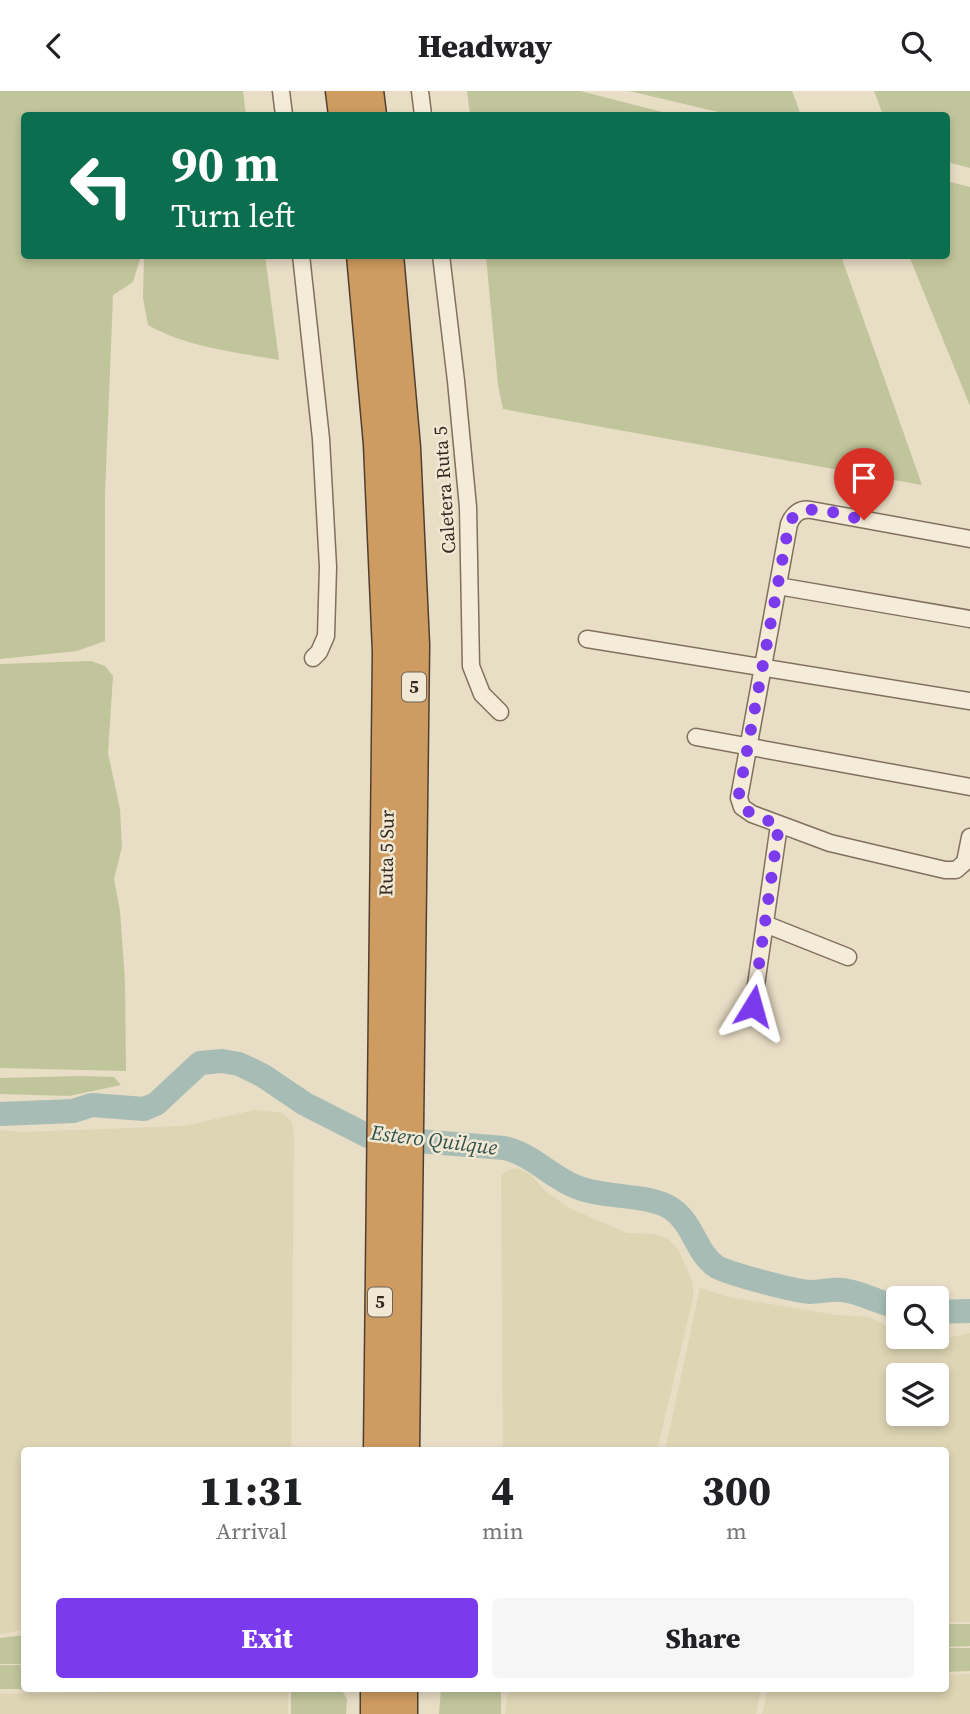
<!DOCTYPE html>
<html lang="en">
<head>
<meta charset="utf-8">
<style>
  body { margin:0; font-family:"Source Serif 4",serif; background:#f6f6f6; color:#202124; height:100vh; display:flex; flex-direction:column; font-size:26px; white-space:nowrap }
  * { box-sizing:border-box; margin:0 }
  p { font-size:23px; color:#757577 }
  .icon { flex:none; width:38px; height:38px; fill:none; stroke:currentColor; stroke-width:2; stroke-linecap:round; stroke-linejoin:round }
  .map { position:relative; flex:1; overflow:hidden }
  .side { position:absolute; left:21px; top:1356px; width:928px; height:245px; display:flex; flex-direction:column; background:#fff; border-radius:7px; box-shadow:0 4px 10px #0003 }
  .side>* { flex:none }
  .banner { position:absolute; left:21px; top:21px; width:929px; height:147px; border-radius:7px; box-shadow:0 4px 10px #0003; background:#0b6e4f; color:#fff; overflow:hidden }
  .controls { position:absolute; left:886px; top:1195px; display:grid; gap:14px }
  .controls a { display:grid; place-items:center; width:63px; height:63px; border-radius:7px; background:#fff; box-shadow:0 4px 10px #0003; font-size:35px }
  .pin { position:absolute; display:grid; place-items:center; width:60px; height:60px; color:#fff; margin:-72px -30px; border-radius:50% 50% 50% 0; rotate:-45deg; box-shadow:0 0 7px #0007 }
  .pin .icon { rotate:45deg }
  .me { position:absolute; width:77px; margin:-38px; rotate:8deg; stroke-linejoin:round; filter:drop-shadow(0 0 5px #0008) }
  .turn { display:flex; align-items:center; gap:24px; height:147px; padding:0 35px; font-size:32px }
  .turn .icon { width:91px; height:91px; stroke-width:2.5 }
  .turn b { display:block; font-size:49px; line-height:60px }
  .eta { display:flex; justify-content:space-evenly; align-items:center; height:119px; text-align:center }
  .eta b { font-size:42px; font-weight:800; line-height:49px }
  .cta { display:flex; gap:14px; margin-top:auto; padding:14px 35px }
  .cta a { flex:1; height:80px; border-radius:7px; background:#7c3aed; color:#fff; font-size:28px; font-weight:800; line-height:80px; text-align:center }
  .cta a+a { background:#f6f6f6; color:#202124 }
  header { display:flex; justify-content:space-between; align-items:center; height:91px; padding:0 35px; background:#fff; font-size:32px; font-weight:800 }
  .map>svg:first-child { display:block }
  .farmland { fill:#ddd5b4; fill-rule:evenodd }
  .green { fill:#c1c59b }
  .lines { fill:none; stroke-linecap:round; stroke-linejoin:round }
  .river { stroke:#a6bcb5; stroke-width:24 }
  .minor-casing { stroke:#81705d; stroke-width:19 }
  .motorway-casing { stroke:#503f31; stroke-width:33 }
  .minor { stroke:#f4ebd8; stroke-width:16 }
  .motorway { stroke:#ce9b60; stroke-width:30 }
  .route { stroke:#7c3aed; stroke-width:12; stroke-dasharray:0 21.6 }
  .labels { text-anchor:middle; stroke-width:5; stroke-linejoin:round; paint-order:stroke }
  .shield { fill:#f1e8d4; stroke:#6c6256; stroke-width:2 }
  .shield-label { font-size:18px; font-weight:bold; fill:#332920 }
  .street-label { font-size:19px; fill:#332920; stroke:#f1e8d4 }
  .water-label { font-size:21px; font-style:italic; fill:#31514e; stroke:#f1e8d4 }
</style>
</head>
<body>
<header><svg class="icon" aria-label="back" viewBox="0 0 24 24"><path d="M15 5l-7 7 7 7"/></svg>Headway<svg class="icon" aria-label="search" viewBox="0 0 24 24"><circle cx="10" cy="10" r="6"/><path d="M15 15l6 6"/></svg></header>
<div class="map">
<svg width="970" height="1623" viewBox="0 0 970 1623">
  <rect width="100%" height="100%" fill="#e8ddc5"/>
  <path class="farmland" d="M 255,1019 L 282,1022 L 292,1031 L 294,1043 L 291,1360 L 24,1360 L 24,1539 L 0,1543 L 0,1039 L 23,1041 L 184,1035 Z
    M 518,1077 L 531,1084 L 545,1100 L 569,1117 L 627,1142 L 655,1143 L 667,1147 L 679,1160 L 693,1192 L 693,1207 L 657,1360 L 503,1360 L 501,1085 L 508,1079 Z
    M 700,1197 L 728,1206 L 836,1224 L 869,1226 L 898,1241 L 898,1246 L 946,1247 L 970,1242 L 970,1531 L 945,1531 L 945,1360 L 665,1360 ZM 936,1284 L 936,1323 L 898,1323 L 898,1284 Z
    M 970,1583 L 970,1623 L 762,1623 L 768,1598 L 945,1598 L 945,1584 Z
    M 284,1598 L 288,1602 L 288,1623 L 0,1623 L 0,1603 Z
    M 508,1598 L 761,1598 L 756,1623 L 505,1623 Z"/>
  <path class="green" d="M 0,0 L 243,0 L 246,24 L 24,24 L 24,164 L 141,165 L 133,191 L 113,204 L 105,404 L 105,550 L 77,560 L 0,568 Z
    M 467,0 L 580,0 L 674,24 L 470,24 Z
    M 629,0 L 792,0 L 801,24 L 731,24 Z
    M 874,0 L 970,0 L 970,77 L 947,71 L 947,24 L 883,24 Z
    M 947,90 L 970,96 L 970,315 L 909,165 L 947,164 Z
    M 144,165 L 265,165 L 279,269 C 235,261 186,256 148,234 L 143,207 Z
    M 486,165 L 841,165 L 922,394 L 503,318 L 498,294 Z
    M 91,570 L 105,575 L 113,585 L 108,662 L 120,718 L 122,756 L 114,788 L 120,820 L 125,891 L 126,980 L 0,977 L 0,573 Z
    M 80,985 L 114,986 L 121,994 L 69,1005 L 0,1003 L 0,987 Z
    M 945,1533 L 970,1533 L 970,1555 L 945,1556 Z
    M 24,1544 L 24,1573 L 0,1573 L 0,1547 Z
    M 945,1557 L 970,1557 L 970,1580 L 945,1581 Z
    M 0,1574 L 24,1574 L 24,1598 L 33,1598 L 0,1598 Z
    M 291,1598 L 341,1598 L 347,1608 L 346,1623 L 291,1623 Z
    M 441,1598 L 501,1598 L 501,1623 L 439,1623 Z"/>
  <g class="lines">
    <path class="river" d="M 0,1023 L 73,1020 L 92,1014 L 144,1018 L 156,1013 L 200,972 L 222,970 L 239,973 L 262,984 L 305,1013 L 370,1046 L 504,1057 C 531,1063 549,1084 574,1095 C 602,1108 649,1102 672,1118 C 694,1133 696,1163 717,1176 C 730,1183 794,1200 810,1201 C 820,1201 831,1198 842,1199 C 861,1201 879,1212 898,1216
      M 936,1221 L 970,1220"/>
    <g class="minor-casing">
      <path id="minor" d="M 281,0 L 284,24
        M 420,0 L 423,24
        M 301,164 L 321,348 L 328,476 L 326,545 L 319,561 L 313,567
        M 441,164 L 456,290 L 468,416 L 471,575 L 482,603 L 500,621
        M 970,448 L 811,419 C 800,417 793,423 789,433 L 739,707 L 742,716 L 752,723 L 830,752 L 945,779 L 956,779 L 965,771 L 970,746
        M 778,495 L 970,528
        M 587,548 L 970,610
        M 696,646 L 970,696
        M 765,833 L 848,866
        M 753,915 L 779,734"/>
    </g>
    <g class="motorway-casing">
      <path id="motorway" d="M 341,0 L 344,24
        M 368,0 L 371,24
        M 362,164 L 379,353 L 388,561 L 379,1360
        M 388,164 L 405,357 L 414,554 L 404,1360
        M 376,1623 L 376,1598
        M 402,1623 L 402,1598"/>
    </g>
    <use href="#minor" class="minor"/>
    <use href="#motorway" class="motorway"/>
  </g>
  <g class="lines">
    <path class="route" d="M 753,915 L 779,734 C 763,727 739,723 739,703 L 789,433 C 800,406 843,425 864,429"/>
  </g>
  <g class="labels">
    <g class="shield">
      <rect x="402" y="581.5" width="24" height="29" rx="5"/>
      <rect x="368" y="1196.5" width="24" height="29" rx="5"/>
    </g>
    <g class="shield-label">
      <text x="414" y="602">5</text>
      <text x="380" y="1217">5</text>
    </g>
    <g class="street-label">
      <text transform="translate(444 399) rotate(-94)" y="7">Caletera Ruta 5</text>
      <text transform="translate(386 762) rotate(-89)" y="7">Ruta 5 Sur</text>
    </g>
    <g class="water-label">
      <text transform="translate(434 1049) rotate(7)" y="7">Estero Quilque</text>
    </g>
  </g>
</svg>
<div class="controls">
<a><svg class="icon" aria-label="search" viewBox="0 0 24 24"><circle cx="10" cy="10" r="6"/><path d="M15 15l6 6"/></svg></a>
<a><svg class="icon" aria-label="layers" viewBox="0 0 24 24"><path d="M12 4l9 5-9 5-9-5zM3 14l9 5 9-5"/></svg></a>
</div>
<div class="pin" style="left:864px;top:429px;background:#d93025"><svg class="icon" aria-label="arrive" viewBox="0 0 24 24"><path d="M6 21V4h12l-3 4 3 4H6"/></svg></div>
<svg class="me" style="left:753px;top:915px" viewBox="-20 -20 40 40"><path d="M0-17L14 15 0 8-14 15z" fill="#7c3aed" stroke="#fff" stroke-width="4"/></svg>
<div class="banner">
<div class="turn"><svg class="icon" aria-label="left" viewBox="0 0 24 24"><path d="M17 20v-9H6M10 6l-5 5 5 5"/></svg><div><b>90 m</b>Turn left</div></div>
</div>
<section class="side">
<div class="eta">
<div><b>11:31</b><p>Arrival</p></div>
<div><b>4</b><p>min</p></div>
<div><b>300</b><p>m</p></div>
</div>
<div class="cta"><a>Exit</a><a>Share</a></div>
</section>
</div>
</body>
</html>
